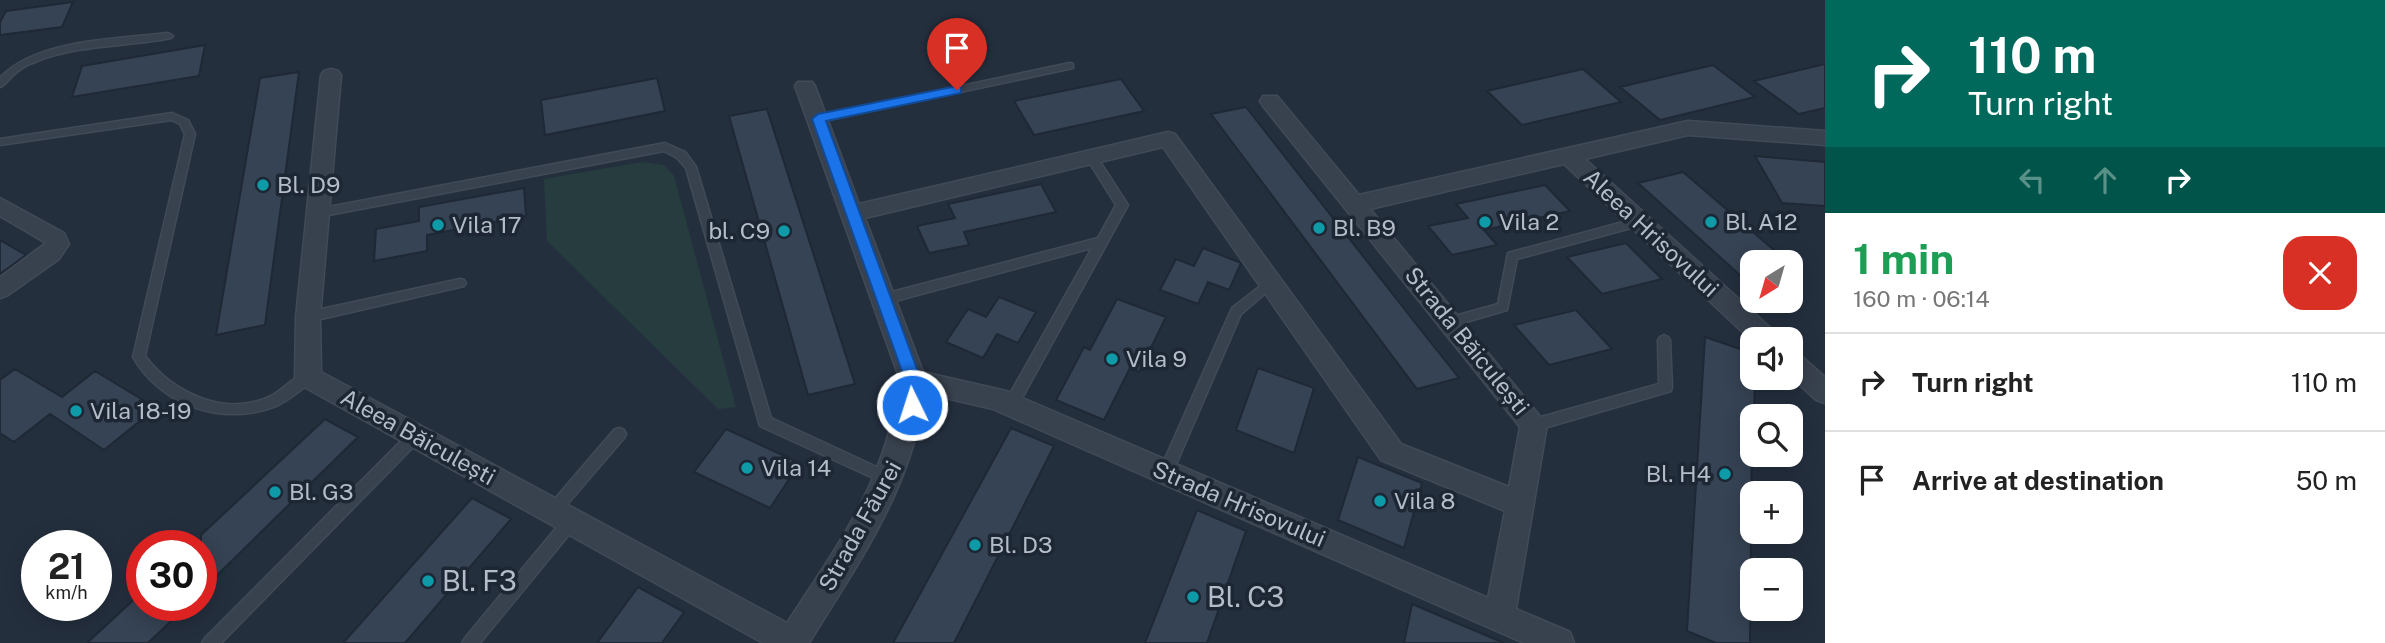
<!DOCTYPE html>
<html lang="en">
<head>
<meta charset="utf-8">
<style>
  body { margin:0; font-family:"Public Sans",sans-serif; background:#f2f2f2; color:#222; height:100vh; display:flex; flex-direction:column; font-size:26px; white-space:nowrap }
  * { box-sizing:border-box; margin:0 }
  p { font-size:23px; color:#767676 }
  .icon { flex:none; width:38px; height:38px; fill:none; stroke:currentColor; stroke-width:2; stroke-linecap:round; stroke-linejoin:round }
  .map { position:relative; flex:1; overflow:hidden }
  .drawer { display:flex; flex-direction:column; background:#fff; width:560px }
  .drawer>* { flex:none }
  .guide { background:#00695c; color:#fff; overflow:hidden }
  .needle { width:46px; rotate:217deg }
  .controls { position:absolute; left:1740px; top:250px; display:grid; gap:14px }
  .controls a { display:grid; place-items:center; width:63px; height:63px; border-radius:14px; background:#fff; box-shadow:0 4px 18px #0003; font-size:35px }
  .speed { position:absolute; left:21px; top:530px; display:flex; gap:14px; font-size:35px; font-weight:700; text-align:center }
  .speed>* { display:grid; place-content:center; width:91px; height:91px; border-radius:50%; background:#fff; box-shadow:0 4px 18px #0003; line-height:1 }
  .speed small { font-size:18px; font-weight:400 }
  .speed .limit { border:10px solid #d22; background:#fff; color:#111 }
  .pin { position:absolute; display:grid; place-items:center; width:60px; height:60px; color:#fff; margin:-72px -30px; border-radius:50% 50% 50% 0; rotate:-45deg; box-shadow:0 0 7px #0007 }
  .pin .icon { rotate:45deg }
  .me { position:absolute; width:77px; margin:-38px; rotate:356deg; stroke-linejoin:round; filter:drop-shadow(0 0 5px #0008) }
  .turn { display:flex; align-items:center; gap:24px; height:147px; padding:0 28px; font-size:32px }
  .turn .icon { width:91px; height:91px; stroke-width:2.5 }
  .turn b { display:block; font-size:49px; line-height:60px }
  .lanes { display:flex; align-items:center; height:66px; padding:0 28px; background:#0003; justify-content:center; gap:35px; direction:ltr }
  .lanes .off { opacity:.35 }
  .round { display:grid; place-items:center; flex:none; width:74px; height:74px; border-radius:21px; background:#f2f2f2 }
  .headline { display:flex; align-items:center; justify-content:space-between; height:119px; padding:0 28px }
  h1 { font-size:42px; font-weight:700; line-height:52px; color:#1e9e55 }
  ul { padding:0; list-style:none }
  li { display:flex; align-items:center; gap:21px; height:98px; padding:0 28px; border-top:2px solid #e0e0e0 }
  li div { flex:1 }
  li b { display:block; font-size:26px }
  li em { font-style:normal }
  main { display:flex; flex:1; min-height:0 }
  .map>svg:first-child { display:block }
  .green { fill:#263c3f }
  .building { fill:#364354; stroke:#1f2835; stroke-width:2 }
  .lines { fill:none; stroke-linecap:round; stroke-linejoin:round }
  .service-casing { stroke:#414a57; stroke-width:3 }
  .minor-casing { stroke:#414a57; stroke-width:3 }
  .service { fill:#38414e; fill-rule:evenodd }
  .minor { fill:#38414e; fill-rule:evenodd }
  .route { fill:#1a73e8; stroke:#114b97; stroke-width:2 }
  .culture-dot { fill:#0f9aa8; stroke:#1d2633; stroke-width:2.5 }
  .labels { text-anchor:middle; stroke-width:7; stroke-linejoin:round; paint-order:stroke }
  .poi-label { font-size:23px; fill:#b4bcc9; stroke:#1d2633; text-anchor:start }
  .street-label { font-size:23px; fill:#b4bcc9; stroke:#1d2633 }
  .near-poi-label { font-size:28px; fill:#b4bcc9; stroke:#1d2633; text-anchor:start }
</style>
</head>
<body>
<main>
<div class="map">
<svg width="1825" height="643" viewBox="0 0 1825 643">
  <rect width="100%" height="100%" fill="#242f3e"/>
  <path class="green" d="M 642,162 L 664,165 L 674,176 L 736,407 L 718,409 L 547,241 L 544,179 Z"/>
  <path class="building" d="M 73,2 L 62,27 L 0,35 L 0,22 L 6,11 Z
    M 205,45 L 199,76 L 72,97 L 82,66 Z
    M 1825,64 L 1825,108 L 1799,114 L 1754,81 Z
    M 1713,65 L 1755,97 L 1660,120 L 1620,87 Z
    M 1583,69 L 1621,102 L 1522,125 L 1487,91 Z
    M 299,72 L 265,325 L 216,335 L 260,78 Z
    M 657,78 L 665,111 L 545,135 L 541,100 Z
    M 1121,79 L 1144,111 L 1034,135 L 1014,101 Z
    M 1246,107 L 1428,339 L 1459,378 L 1417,389 L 1211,114 Z
    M 767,109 L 855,384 L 808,395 L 729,116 Z
    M 1755,156 L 1825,162 L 1825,206 L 1782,203 Z
    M 1683,172 L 1788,262 L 1752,262 L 1752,286 L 1638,183 Z
    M 1041,184 L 1056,212 L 964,232 L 969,245 L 929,253 L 917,226 L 955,218 L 948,204 Z
    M 1545,185 L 1570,211 L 1484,230 L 1497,245 L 1452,255 L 1428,226 L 1468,218 L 1456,204 Z
    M 524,188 L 526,216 L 427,235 L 427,251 L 374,261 L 376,229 L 419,221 L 419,207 Z
    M 0,240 L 26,255 L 0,274 Z
    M 1626,243 L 1662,279 L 1602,294 L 1567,257 Z
    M 1203,248 L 1241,263 L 1229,290 L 1208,282 L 1198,304 L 1160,290 L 1176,259 L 1194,266 Z
    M 999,297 L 1036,312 L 1018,343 L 997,334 L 983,358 L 946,342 L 968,309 L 986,317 Z
    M 1117,299 L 1166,317 L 1139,372 L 1130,368 L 1104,420 L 1056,400 L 1084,347 L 1090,350 Z
    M 1576,310 L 1612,349 L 1549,365 L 1514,325 Z
    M 1705,337 L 1752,353 L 1752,378 L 1755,378 L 1754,416 L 1752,416 L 1750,643 L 1716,643 L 1687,631 Z
    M 1258,368 L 1314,388 L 1294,453 L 1236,430 Z
    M 15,369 L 62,397 L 95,371 L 156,408 L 104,450 L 50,414 L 14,442 L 0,433 L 0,380 Z
    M 325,419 L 358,437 L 201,591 L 201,535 Z
    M 1011,428 L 1054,446 L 954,643 L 893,643 Z
    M 726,429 L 800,463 L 770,508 L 694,472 Z
    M 1358,457 L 1422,483 L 1404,548 L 1338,520 Z
    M 472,498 L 511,519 L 405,643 L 343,643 Z
    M 1197,510 L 1246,531 L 1207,643 L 1145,643 Z
    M 638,587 L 684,612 L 662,643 L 597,643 Z
    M 142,592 L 142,606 L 187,606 L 148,643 L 87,643 Z
    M 1412,604 L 1504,643 L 1404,643 Z"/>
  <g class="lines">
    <g class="service-casing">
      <path id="service" d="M 168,33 L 173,36 L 171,38 C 126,47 79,44 35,62 C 29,64 21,68 16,73 C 10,77 7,84 0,87 L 0,78 C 36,39 118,39 168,33 Z
        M 1070,63 L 1073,64 L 1073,68 L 819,122 L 814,119 L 819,116 Z
        M 172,113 L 188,120 L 195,134 L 145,356 C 173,393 225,418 271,396 C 284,390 298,370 313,373 L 314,377 L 313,381 C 301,389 290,400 276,406 C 224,427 161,406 133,357 L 185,134 L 180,124 L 171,120 L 0,145 L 0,139 Z
        M 665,143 L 685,152 L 696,167 L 771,418 L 894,475 L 896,479 L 894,483 L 889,485 L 884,483 L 760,426 L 686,168 L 677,158 L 664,151 L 318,217 L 312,213 L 318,209 Z
        M 1091,153 L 1095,154 L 1128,205 L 1016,409 L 1011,410 L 1006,409 L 1004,405 L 1006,401 L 1092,248 L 884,304 L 878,299 L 884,294 L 1098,238 L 1116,205 L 1086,157 Z
        M 1638,218 L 1642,219 L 1644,222 L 1642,225 L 1517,259 L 1507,310 L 1452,326 L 1448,324 L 1446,321 L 1448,318 L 1498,304 L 1508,253 Z
        M 1271,278 L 1277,282 L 1275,285 L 1241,314 L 1171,476 L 1166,478 L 1161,476 L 1159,472 L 1232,308 Z
        M 460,279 L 464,280 L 466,283 L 464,286 L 308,322 L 304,320 L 302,317 L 304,314 L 308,312 Z
        M 1664,335 L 1668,337 L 1670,340 L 1672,387 L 1671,391 L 1534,431 L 1529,429 L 1527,425 L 1529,421 L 1534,419 L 1659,384 L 1658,340 L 1660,337 Z
        M 619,428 L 624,430 L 626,434 L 624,438 L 558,515 L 553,517 L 548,515 L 546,511 L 548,507 L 614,430 Z
        M 416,429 L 421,431 L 423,435 L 421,439 L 221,643 L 202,643 L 205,638 L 411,431 Z
        M 571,515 L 576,516 L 578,521 L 576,526 L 480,643 L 462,643 L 465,638 L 566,516 Z"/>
    </g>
    <g class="minor-casing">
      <path id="minor" d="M 331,69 L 338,71 L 341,75 L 320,317 L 321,372 L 787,623 C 841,540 886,481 900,380 L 795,86 L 798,82 L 812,82 L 815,86 L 859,204 L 1168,132 L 1175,134 L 1401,444 L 1509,487 L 1520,427 L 1263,106 L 1260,101 L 1263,96 L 1277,96 L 1359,195 L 1688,121 L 1825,131 L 1825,145 L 1688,135 L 1585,159 L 1776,333 L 1779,340 L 1752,341 L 1564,164 L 1370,209 L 1547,425 L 1516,609 L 1570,632 L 1574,643 L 1524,643 L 993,409 L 924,393 C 913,487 857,565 809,643 L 763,643 L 299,384 L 295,377 L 296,317 L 321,75 L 324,71 ZM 1163,147 L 1381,460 L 1505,511 L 1488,598 L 1006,391 L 923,372 L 865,218 Z
        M 0,198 L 64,233 L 69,244 L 59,259 L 8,295 L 0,298 L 0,277 L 46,243 L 0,216 Z
        M 1790,351 L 1799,354 L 1825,377 L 1825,403 L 1816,400 L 1790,376 Z"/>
    </g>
    <use href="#service" class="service"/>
    <use href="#minor" class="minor"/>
  </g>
  <path class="route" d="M 957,86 L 961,87 L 961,93 L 826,121 L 921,380 L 918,410 L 906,410 L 903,405 L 905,380 L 812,119 L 818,114 Z"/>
  <g class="culture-dot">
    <circle cx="263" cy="185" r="7"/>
    <circle cx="1485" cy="222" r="7"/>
    <circle cx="1711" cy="222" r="7"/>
    <circle cx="438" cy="225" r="7"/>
    <circle cx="1319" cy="228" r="7"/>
    <circle cx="784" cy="231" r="7"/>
    <circle cx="1112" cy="359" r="7"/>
    <circle cx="76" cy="411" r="7"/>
    <circle cx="747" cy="468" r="7"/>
    <circle cx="1725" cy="474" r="7"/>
    <circle cx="275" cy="492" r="7"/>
    <circle cx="1380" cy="501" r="7"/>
    <circle cx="975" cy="545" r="7"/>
    <circle cx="428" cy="581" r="7"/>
    <circle cx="1193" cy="597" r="7"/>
  </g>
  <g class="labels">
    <g class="poi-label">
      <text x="277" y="193">Bl. D9</text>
      <text x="1499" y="230">Vila 2</text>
      <text x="1725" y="230">Bl. A12</text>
      <text x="452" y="233">Vila 17</text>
      <text x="1333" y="236">Bl. B9</text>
      <text x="770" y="239" text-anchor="end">bl. C9</text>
      <text x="1126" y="367">Vila 9</text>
      <text x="90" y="419">Vila 18-19</text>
      <text x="761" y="476">Vila 14</text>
      <text x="1711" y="482" text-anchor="end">Bl. H4</text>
      <text x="289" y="500">Bl. G3</text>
      <text x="1394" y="509">Vila 8</text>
      <text x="989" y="553">Bl. D3</text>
    </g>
    <g class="street-label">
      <text transform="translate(1651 233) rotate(43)" y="8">Aleea Hrisovului</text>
      <text transform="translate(1467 341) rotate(51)" y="8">Strada Băiculești</text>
      <text transform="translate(418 437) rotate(29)" y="8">Aleea Băiculești</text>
      <text transform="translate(1239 504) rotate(23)" y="8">Strada Hrisovului</text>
      <text transform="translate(860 526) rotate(-61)" y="8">Strada Făurei</text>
    </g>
    <g class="near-poi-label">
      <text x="442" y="591">Bl. F3</text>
      <text x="1207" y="607">Bl. C3</text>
    </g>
  </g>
</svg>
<div class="controls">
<a><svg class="needle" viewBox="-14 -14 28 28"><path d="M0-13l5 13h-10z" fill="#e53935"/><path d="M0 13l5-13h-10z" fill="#767676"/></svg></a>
<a><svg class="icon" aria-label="sound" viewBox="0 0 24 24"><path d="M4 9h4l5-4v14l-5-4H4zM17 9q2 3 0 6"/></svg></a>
<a><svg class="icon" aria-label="search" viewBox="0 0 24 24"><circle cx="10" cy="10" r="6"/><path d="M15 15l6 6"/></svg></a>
<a>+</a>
<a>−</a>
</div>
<div class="speed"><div>21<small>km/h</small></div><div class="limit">30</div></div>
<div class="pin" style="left:957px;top:90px;background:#d93025"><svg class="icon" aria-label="arrive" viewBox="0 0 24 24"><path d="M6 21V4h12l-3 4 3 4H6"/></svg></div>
<svg class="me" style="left:912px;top:405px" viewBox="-20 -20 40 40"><circle r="17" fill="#1a73e8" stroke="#fff" stroke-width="3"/><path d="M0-11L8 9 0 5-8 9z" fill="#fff"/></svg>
</div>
<section class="drawer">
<div class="guide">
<div class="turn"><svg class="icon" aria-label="right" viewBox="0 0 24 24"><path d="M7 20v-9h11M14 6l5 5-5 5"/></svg><div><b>110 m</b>Turn right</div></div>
<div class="lanes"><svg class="icon off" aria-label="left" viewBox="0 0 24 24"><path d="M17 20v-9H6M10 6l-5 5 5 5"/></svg><svg class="icon off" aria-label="ahead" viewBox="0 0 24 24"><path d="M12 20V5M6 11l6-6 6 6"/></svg><svg class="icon" aria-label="right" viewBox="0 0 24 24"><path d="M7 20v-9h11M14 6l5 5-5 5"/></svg></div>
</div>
<div class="headline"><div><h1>1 min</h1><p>160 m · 06:14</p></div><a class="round" style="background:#d93025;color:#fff"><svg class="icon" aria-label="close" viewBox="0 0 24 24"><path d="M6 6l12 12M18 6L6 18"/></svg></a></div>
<ul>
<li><svg class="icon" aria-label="right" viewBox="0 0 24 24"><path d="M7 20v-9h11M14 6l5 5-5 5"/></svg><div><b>Turn right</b></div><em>110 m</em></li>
<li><svg class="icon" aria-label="arrive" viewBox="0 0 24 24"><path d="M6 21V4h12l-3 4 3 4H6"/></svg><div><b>Arrive at destination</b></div><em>50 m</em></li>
</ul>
</section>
</main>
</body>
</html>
